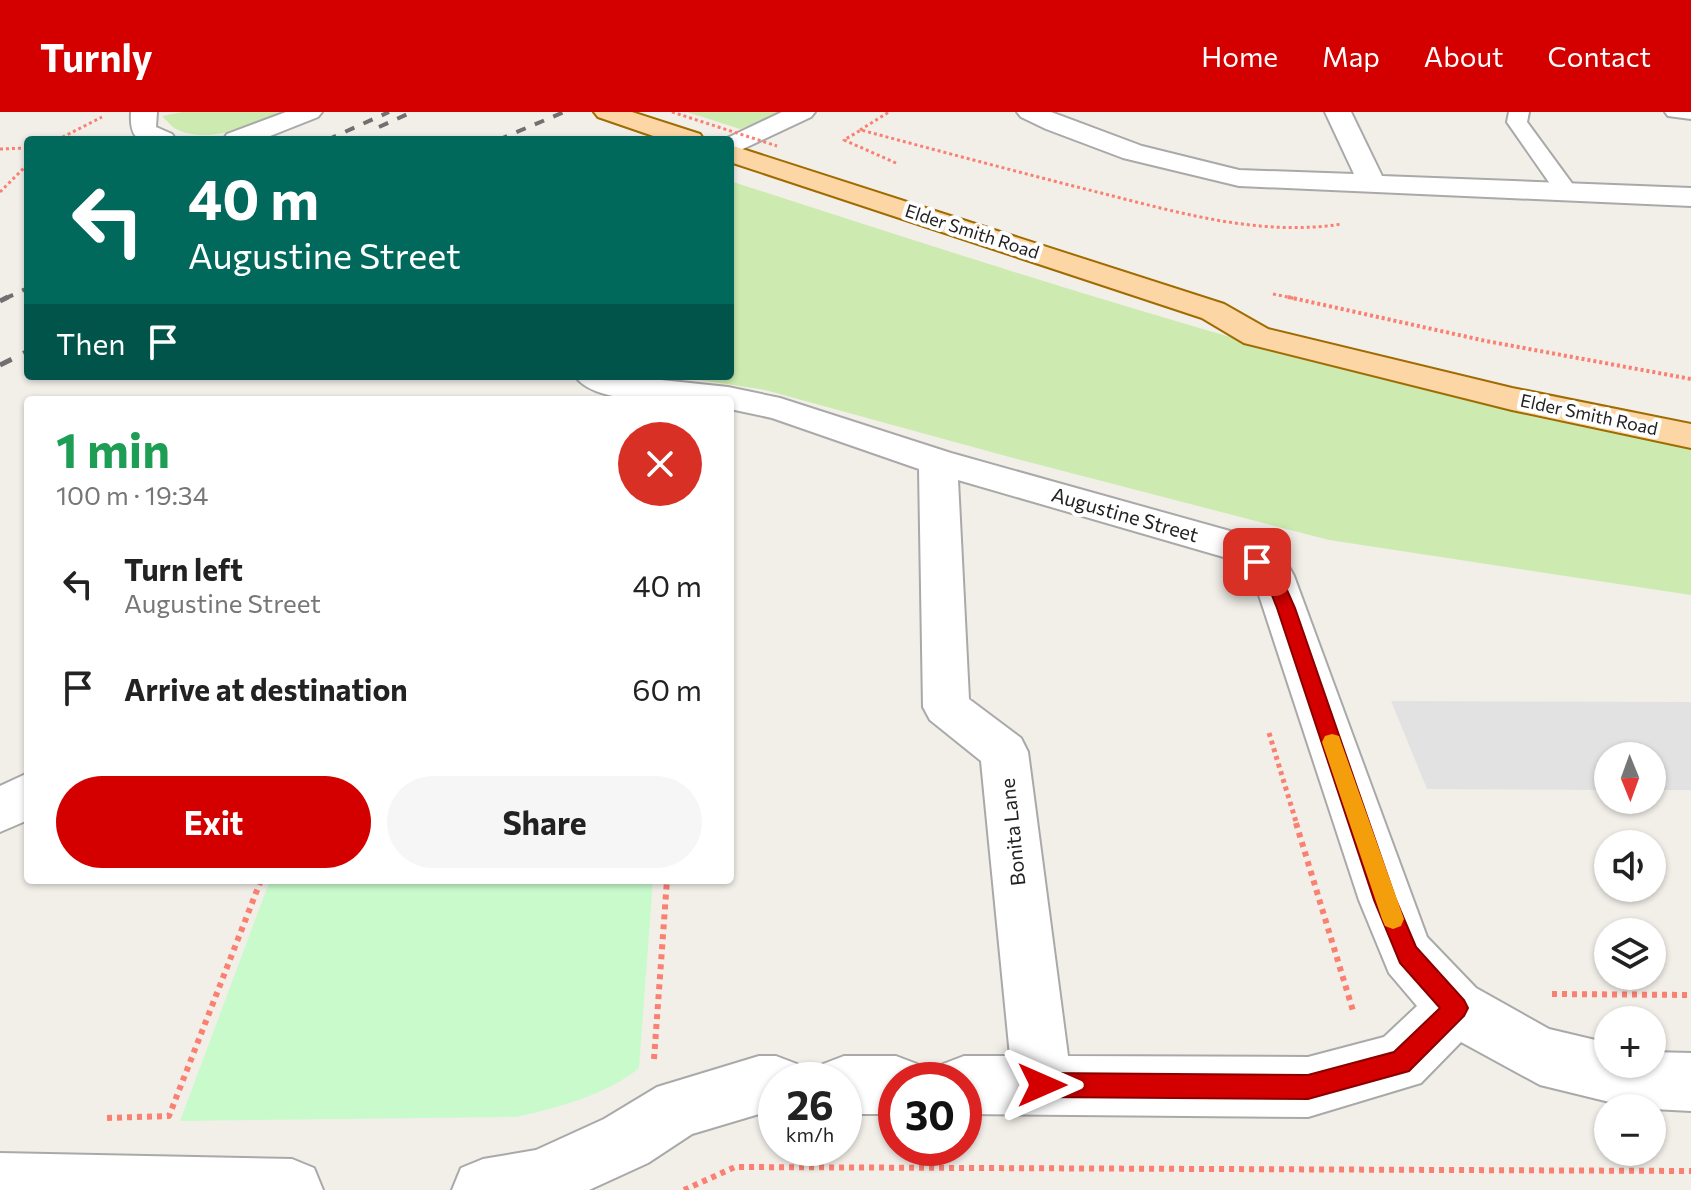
<!DOCTYPE html>
<html lang="en">
<head>
<meta charset="utf-8">
<style>
  body { margin:0; font-family:Commissioner,sans-serif; background:#f6f6f6; color:#222; height:100vh; display:flex; flex-direction:column; font-size:30px; white-space:nowrap }
  * { box-sizing:border-box; margin:0 }
  p { font-size:26px; color:#767676 }
  .icon { flex:none; width:44px; height:44px; fill:none; stroke:currentColor; stroke-width:2; stroke-linecap:round; stroke-linejoin:round }
  .map { position:relative; flex:1; overflow:hidden }
  .details { position:absolute; left:24px; top:284px; width:710px; height:488px; display:flex; flex-direction:column; background:#fff; border-radius:8px; box-shadow:0 2px 6px #0004 }
  .details>* { flex:none }
  .banner { position:absolute; left:24px; top:24px; width:710px; height:244px; border-radius:8px; box-shadow:0 2px 6px #0004; background:#00695c; color:#fff; overflow:hidden }
  .needle { width:52px; rotate:179deg }
  .controls { position:absolute; left:1594px; top:630px; display:grid; gap:16px }
  .controls a { display:grid; place-items:center; width:72px; height:72px; border-radius:50%; background:#fff; box-shadow:0 2px 6px #0004; font-size:40px }
  .speed { position:absolute; left:758px; top:950px; display:flex; gap:16px; font-size:40px; font-weight:700; text-align:center }
  .speed>* { display:grid; place-content:center; width:104px; height:104px; border-radius:50%; background:#fff; box-shadow:0 2px 6px #0004; line-height:1 }
  .speed small { font-size:20px; font-weight:400 }
  .speed .limit { border:12px solid #d22; background:#fff; color:#111 }
  .pin { position:absolute; display:grid; place-items:center; width:68px; height:68px; color:#fff; margin:-34px; border-radius:16px; box-shadow:0 4px 12px #0006 }
  .me { position:absolute; width:88px; margin:-44px; rotate:90deg; stroke-linejoin:round; filter:drop-shadow(0 0 6px #0008) }
  .turn { display:flex; align-items:center; gap:28px; height:168px; padding:0 32px; font-size:36px }
  .turn .icon { width:104px; height:104px; stroke-width:2.5 }
  .turn b { display:block; font-size:56px; line-height:68px }
  .then { display:flex; align-items:center; height:76px; padding:0 32px; background:#0003; gap:16px; font-size:30px }
  .round { display:grid; place-items:center; flex:none; width:84px; height:84px; border-radius:42px; background:#f6f6f6 }
  .head { display:flex; align-items:center; justify-content:space-between; height:136px; padding:0 32px }
  h1 { font-size:48px; font-weight:700; line-height:60px; color:#1e9e55 }
  .button { display:flex; gap:16px; margin-top:auto; padding:16px 32px }
  .button a { flex:1; height:92px; border-radius:48px; background:#d40000; color:#fff; font-size:32px; font-weight:700; line-height:92px; text-align:center }
  .button a+a { background:#f6f6f6; color:#222 }
  ul { padding:0; list-style:none }
  li { display:flex; align-items:center; gap:24px; height:104px; padding:0 32px }
  li div { flex:1 }
  li b { display:block; font-size:30px }
  li em { font-style:normal }
  header { display:flex; align-items:center; gap:48px; box-sizing:border-box; height:112px; padding:0 40px; background:#d40000; color:#fff }
  header strong { font-size:38px }
  nav { display:flex; gap:44px; margin-inline-start:auto; font-size:28px }
  .map>svg:first-child { display:block }
  .grass { fill:#cdebb0 }
  .park { fill:#c8facc }
  .parking { fill:#e2e2e2 }
  .lines { fill:none; stroke-linecap:round; stroke-linejoin:round }
  .service-casing { stroke:#a9a9a9; stroke-width:4 }
  .minor-casing { stroke:#a9a9a9; stroke-width:4 }
  .primary-casing { stroke:#a06b00; stroke-width:4 }
  .path-far3 { stroke:#fa8072; stroke-width:3; stroke-dasharray:3 3; stroke-linecap:butt }
  .path-far2 { stroke:#fa8072; stroke-width:4; stroke-dasharray:3 3; stroke-linecap:butt }
  .path-far1 { stroke:#fa8072; stroke-width:5; stroke-dasharray:4 4; stroke-linecap:butt }
  .path { stroke:#fa8072; stroke-width:6; stroke-dasharray:5 5; stroke-linecap:butt }
  .service { fill:#fff; fill-rule:evenodd }
  .minor { fill:#fff; fill-rule:evenodd }
  .primary { fill:#fcd6a4; fill-rule:evenodd }
  .rail-far1 { stroke:#707070; stroke-width:4; stroke-dasharray:10 10; stroke-linecap:butt }
  .rail { stroke:#707070; stroke-width:5; stroke-dasharray:13 13; stroke-linecap:butt }
  .path-bridge { stroke:#fa8072; stroke-width:3; stroke-dasharray:3 3; stroke-linecap:butt }
  .route { fill:#d40000; stroke:#8a0000; stroke-width:2 }
  .slow { fill:#f59e0b }
  .labels { text-anchor:middle; stroke-width:8; stroke-linejoin:round; paint-order:stroke }
  .far-street-label { font-size:18px; fill:#222; stroke:#fff }
  .street-label { font-size:20px; fill:#222; stroke:#fff }
</style>
</head>
<body>
<header>
<strong>Turnly</strong>
<nav><a>Home</a><a>Map</a><a>About</a><a>Contact</a></nav>
</header>
<div class="map">
<svg width="1691" height="1078" viewBox="0 0 1691 1078">
  <rect width="100%" height="100%" fill="#f2efe9"/>
  <path class="grass" d="M 182,0 L 287,0 C 259,12 207,33 176,17 C 172,15 166,8 162,4 Z
    M 687,0 L 785,0 L 740,17 Z
    M 730,69 C 1046,171 1364,276 1691,335 L 1691,483 L 1329,428 L 1013,346 L 765,278 L 673,264 L 730,264 Z"/>
  <path class="park" d="M 270,768 L 653,768 L 639,956 C 606,983 559,995 517,1005 L 180,1009 Z"/>
  <path class="parking" d="M 1391,589 L 1691,590 L 1691,678 L 1652,678 L 1652,644 L 1608,644 L 1608,678 L 1427,677 Z"/>
  <g class="lines">
    <g class="service-casing">
      <path id="service" d="M 1509,0 L 1529,0 L 1527,10 L 1579,81 L 1576,86 L 1560,86 L 1507,10 Z
        M 1665,0 L 1691,0 L 1691,7 L 1668,4 Z"/>
    </g>
    <g class="minor-casing">
      <path id="minor" d="M 131,0 L 157,0 L 156,15 L 172,22 L 176,28 C 147,28 129,37 131,0 Z
        M 286,0 L 322,0 L 318,5 L 260,28 L 223,28 L 227,22 Z
        M 782,0 L 815,0 L 811,5 L 730,43 L 730,28 L 723,28 Z
        M 1017,0 L 1051,0 L 1142,34 L 1239,58 L 1354,62 L 1325,0 L 1351,0 L 1382,64 L 1691,76 L 1691,94 L 1239,74 L 1123,46 L 1046,17 L 1021,5 Z
        M 575,264 L 623,264 L 728,275 L 780,286 L 951,341 L 1255,426 L 1288,453 L 1294,464 L 1427,825 L 1476,876 L 1549,917 L 1608,931 L 1608,952 L 1652,952 L 1652,940 L 1691,941 L 1691,999 L 1634,996 L 1540,973 L 1461,930 L 1421,971 L 1308,1005 L 964,1002 L 964,968 L 937,968 L 943,952 L 964,944 L 1010,944 L 981,649 L 930,608 L 923,595 L 919,357 L 772,306 L 730,297 L 730,288 C 693,288 597,297 575,264 ZM 958,368 L 1227,446 L 1255,471 L 1359,788 L 1389,861 L 1417,894 L 1384,925 L 1308,945 L 1068,944 L 1028,640 L 1021,626 L 969,587 Z
        M 28,661 L 28,708 L 0,720 L 0,674 Z
        M 759,944 L 776,944 L 797,952 L 803,968 L 776,968 L 776,1002 L 759,1002 L 692,1022 L 648,1051 L 589,1078 L 452,1078 L 461,1056 L 483,1047 L 536,1038 L 604,1007 L 657,975 Z
        M 844,944 L 896,944 L 917,952 L 923,968 L 896,968 L 896,1002 L 844,1002 L 844,968 L 817,968 L 823,952 Z
        M 0,1041 L 292,1047 L 314,1056 L 323,1078 L 0,1078 Z"/>
    </g>
    <g class="primary-casing">
      <path id="primary" d="M 594,0 L 632,0 L 700,22 L 704,28 L 665,28 L 598,5 Z
        M 730,33 L 1224,192 L 1268,217 L 1512,276 L 1691,312 L 1691,336 L 1512,298 L 1244,231 L 1202,206 L 730,50 Z"/>
    </g>
    <path class="path-far3" d="M 860,18 L 889,0
      M 57,28 L 102,5
      M 0,37 L 28,36
      M 896,51 L 844,28 L 861,18 C 939,39 1018,60 1097,80 C 1177,100 1259,125 1342,112
      M 0,80 L 28,52
      M 1273,182 L 1297,187"/>
    <path class="path-far2" d="M 1288,185 L 1486,229 L 1691,267"/>
    <path class="path-far1" d="M 1269,621 L 1297,713"/>
    <path class="path" d="M 1296,711 L 1354,902
      M 1552,882 L 1691,883
      M 654,947 L 667,768
      M 107,1006 L 169,1004 L 261,768
      M 684,1078 L 735,1055 L 1691,1059"/>
    <use href="#service" class="service"/>
    <use href="#minor" class="minor"/>
    <use href="#primary" class="primary"/>
    <path class="rail-far1" d="M 379,15 L 412,0
      M 327,28 L 389,0
      M 498,28 L 564,0
      M 4,187 L 28,176"/>
    <path class="rail" d="M 0,189 L 8,185
      M 0,253 L 28,239"/>
    <path class="path-bridge" d="M 672,0 L 777,34"/>
  </g>
  <path class="route" d="M 1257,444 L 1279,460 L 1295,496 L 1396,788 L 1416,835 L 1464,888 L 1468,896 L 1464,904 L 1409,959 L 1308,987 L 1042,985 L 1033,982 L 1029,973 L 1033,965 L 1042,961 L 1308,963 L 1394,940 L 1440,896 L 1400,851 L 1374,788 L 1277,496 L 1266,468 L 1249,450 Z"/>
  <path class="slow" d="M 1332,622 L 1339,624 L 1341,630 L 1404,807 L 1401,814 L 1393,817 L 1385,814 L 1382,807 L 1322,630 L 1325,624 Z"/>
  <g class="labels">
    <g class="far-street-label">
      <text transform="translate(972 120) rotate(18)" y="6">Elder Smith Road</text>
      <text transform="translate(1589 303) rotate(12)" y="6">Elder Smith Road</text>
    </g>
    <g class="street-label">
      <text transform="translate(1125 403) rotate(16)" y="7">Augustine Street</text>
      <text transform="translate(1013 720) rotate(-96)" y="7">Bonita Lane</text>
    </g>
  </g>
</svg>
<div class="controls">
<a><svg class="needle" viewBox="-14 -14 28 28"><path d="M0-13l5 13h-10z" fill="#e53935"/><path d="M0 13l5-13h-10z" fill="#767676"/></svg></a>
<a><svg class="icon" aria-label="sound" viewBox="0 0 24 24"><path d="M4 9h4l5-4v14l-5-4H4zM17 9q2 3 0 6"/></svg></a>
<a><svg class="icon" aria-label="layers" viewBox="0 0 24 24"><path d="M12 4l9 5-9 5-9-5zM3 14l9 5 9-5"/></svg></a>
<a>+</a>
<a>−</a>
</div>
<div class="speed"><div>26<small>km/h</small></div><div class="limit">30</div></div>
<div class="pin" style="left:1257px;top:450px;background:#d93025"><svg class="icon" aria-label="arrive" viewBox="0 0 24 24"><path d="M6 21V4h12l-3 4 3 4H6"/></svg></div>
<svg class="me" style="left:1042px;top:973px" viewBox="-20 -20 40 40"><path d="M0-17L14 15 0 8-14 15z" fill="#d40000" stroke="#fff" stroke-width="4"/></svg>
<div class="banner">
<div class="turn"><svg class="icon" aria-label="left" viewBox="0 0 24 24"><path d="M17 20v-9H6M10 6l-5 5 5 5"/></svg><div><b>40 m</b>Augustine Street</div></div>
<div class="then">Then<svg class="icon" aria-label="arrive" viewBox="0 0 24 24"><path d="M6 21V4h12l-3 4 3 4H6"/></svg></div>
</div>
<section class="details">
<div class="head"><div><h1>1 min</h1><p>100 m · 19:34</p></div><a class="round" style="background:#d93025;color:#fff"><svg class="icon" aria-label="close" viewBox="0 0 24 24"><path d="M6 6l12 12M18 6L6 18"/></svg></a></div>
<ul>
<li><svg class="icon" aria-label="left" viewBox="0 0 24 24"><path d="M17 20v-9H6M10 6l-5 5 5 5"/></svg><div><b>Turn left</b><p>Augustine Street</p></div><em>40 m</em></li>
<li><svg class="icon" aria-label="arrive" viewBox="0 0 24 24"><path d="M6 21V4h12l-3 4 3 4H6"/></svg><div><b>Arrive at destination</b></div><em>60 m</em></li>
</ul>
<div class="button"><a>Exit</a><a>Share</a></div>
</section>
</div>
</body>
</html>
